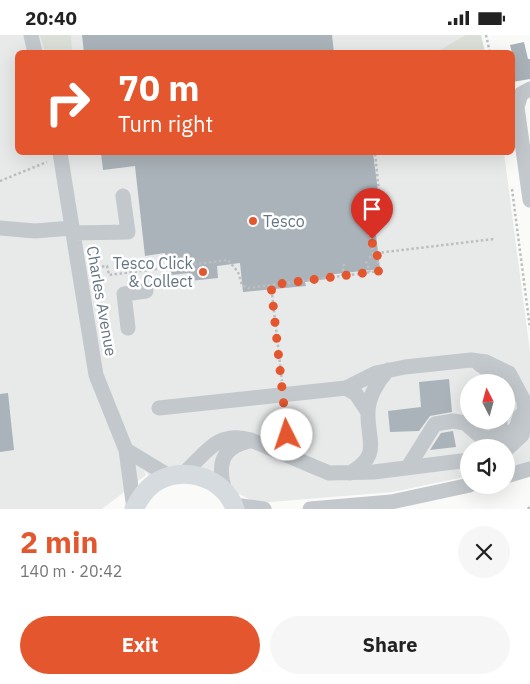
<!DOCTYPE html>
<html lang="en">
<head>
<meta charset="utf-8">
<style>
  body { margin:0; font-family:"IBM Plex Sans",sans-serif; background:#f6f6f6; color:#222; height:100vh; display:flex; flex-direction:column; font-size:19px; white-space:nowrap }
  * { box-sizing:border-box; margin:0 }
  p { font-size:16px; color:#767676 }
  .icon { flex:none; width:28px; height:28px; fill:none; stroke:currentColor; stroke-width:2; stroke-linecap:round; stroke-linejoin:round }
  .map { position:relative; height:474px; overflow:hidden }
  .sheet { display:flex; flex-direction:column; background:#fff; flex:1 }
  .sheet>* { flex:none }
  .guide { position:absolute; left:15px; top:15px; width:500px; height:105px; border-radius:8px; box-shadow:0 5px 20px #0002; background:#e4572e; color:#fff; overflow:hidden }
  .needle { width:32px; rotate:354deg }
  .controls { position:absolute; left:460px; top:339px; display:grid; gap:10px }
  .controls a { display:grid; place-items:center; width:55px; height:55px; border-radius:50%; background:#fff; box-shadow:0 5px 20px #0002; font-size:25px }
  .pin { position:absolute; display:grid; place-items:center; width:42px; height:42px; color:#fff; margin:-51px -21px; border-radius:50% 50% 50% 0; rotate:-45deg; box-shadow:0 0 5px #0007 }
  .pin .icon { rotate:45deg }
  .me { position:absolute; width:55px; margin:-28px; rotate:356deg; stroke-linejoin:round; filter:drop-shadow(0 0 4px #0008) }
  .turn { display:flex; align-items:center; gap:18px; height:105px; padding:0 20px; font-size:22px }
  .turn .icon { width:65px; height:65px; stroke-width:2.5 }
  .turn b { display:block; font-size:35px; line-height:42px }
  .round { display:grid; place-items:center; flex:none; width:52px; height:52px; border-radius:26px; background:#f6f6f6 }
  .summary { display:flex; align-items:center; justify-content:space-between; height:85px; padding:0 20px }
  h1 { font-size:30px; font-weight:700; line-height:38px; color:#e4572e }
  .action { display:flex; gap:10px; margin-top:auto; padding:10px 20px }
  .action a { flex:1; height:58px; border-radius:30px; background:#e4572e; color:#fff; font-size:20px; font-weight:700; line-height:58px; text-align:center }
  .action a+a { background:#f6f6f6; color:#222 }
  .status { display:flex; justify-content:space-between; align-items:center; height:35px; padding:0 25px; background:#fff; direction:ltr }
  .status svg { height:14px; fill:currentColor }
  .map>svg:first-child { display:block }
  .built { fill:#e8e9e9; fill-rule:evenodd }
  .green { fill:#dadfd7 }
  .building { fill:#aab3b9 }
  .lines { fill:none; stroke-linecap:round; stroke-linejoin:round }
  .path { stroke:#bbbfc2; stroke-width:2.5; stroke-dasharray:2.5 2.5; stroke-linecap:butt }
  .minor { stroke:#c3c8cc; stroke-width:15 }
  .major { stroke:#d6dbdf; stroke-width:19 }
  .route { stroke:#e4572e; stroke-width:9; stroke-dasharray:0 16.2 }
  .poi-dot { fill:#e4572e; stroke:#fff; stroke-width:2 }
  .labels { text-anchor:middle; stroke-width:5; stroke-linejoin:round; paint-order:stroke }
  .poi-label { font-size:16px; fill:#657683; stroke:#fff; text-anchor:start }
  .street-label { font-size:16px; fill:#657683; stroke:#fff }
</style>
</head>
<body>
<div class="status"><b>20:40</b><svg viewBox="0 0 49 12"><path d="M0 12V9h3v3zM5 12V6h3v6zM10 12V3h3v9zM15 12V0h3v12zM26 1h20v11H26zM47 4h2v5h-2z"/></svg></div>
<div class="map">
<svg width="530" height="474" viewBox="0 0 530 474">
  <rect width="100%" height="100%" fill="#fafaf8"/>
  <path class="built" d="M 0,0 L 465,0 L 437,18 L 18,18 L 18,118 L 504,118 L 530,317 L 530,431 L 506,434 L 506,412 L 469,412 L 469,441 L 393,457 L 258,468 L 197,440 L 154,449 L 144,434 L 146,440 L 102,474 L 0,474 ZM 469,348 L 506,348 L 506,385 L 469,385 Z"/>
  <path class="green" d="M 40,0 L 71,0 L 72,17 L 45,17 Z
    M 465,0 L 481,0 L 485,17 L 437,17 Z"/>
  <path class="building" d="M 82,0 L 332,0 L 334,18 L 84,18 Z
    M 524,7 L 528,24 L 530,24 L 530,44 L 512,47 L 512,18 L 510,10 Z
    M 101,118 L 373,118 L 378,156 L 363,158 L 368,201 L 376,200 L 380,234 L 326,240 L 326,244 L 305,247 L 306,251 L 243,257 L 240,228 L 217,231 L 218,243 L 190,246 L 189,238 L 171,240 L 170,231 L 167,231 L 165,218 L 145,221 L 135,131 L 103,135 Z
    M 449,344 L 452,377 L 430,381 L 419,396 L 390,397 L 388,376 L 421,372 L 419,347 Z
    M 8,358 L 14,415 L 0,417 L 0,359 Z
    M 453,396 L 456,412 L 430,415 L 441,398 Z"/>
  <g class="lines">
    <path class="path" d="M 486,0 L 490,18
      M 0,146 L 47,127
      M 512,154 L 530,293
      M 369,223 L 373,219 L 366,159 L 379,157 L 375,118
      M 366,226 L 370,237
      M 92,233 L 107,231 L 109,240 L 228,225 L 238,237 L 242,250 L 248,253 L 342,241 L 344,228
      M 342,241 L 379,236 L 377,218 L 494,204
      M 271,250 L 282,346
      M 285,374 L 287,400
      M 264,393 L 287,400 L 303,410
      M 528,474 L 530,471"/>
    <path class="minor" d="M 31,0 L 35,18
      M 530,54 L 521,59 L 517,72 L 530,165
      M 60,118 L 96,340 L 126,415 L 134,474
      M 0,193 L 35,196 L 72,193
      M 73,198 L 128,197 L 123,161
      M 128,293 L 124,259 L 146,256
      M 479,329 L 491,337 L 496,348
      M 346,353 L 356,359 L 368,377
      M 159,373 L 346,353 L 376,338 L 405,332 L 471,325 L 486,327 L 509,338 L 524,366 L 525,388 L 522,400 L 506,415
      M 494,403 L 500,392 L 500,385
      M 126,415 L 169,441
      M 408,432 L 435,389 L 453,386 L 465,388 L 480,401 L 489,403 L 506,400 L 516,394 L 520,381
      M 350,438 C 382,420 367,406 368,377 C 368,362 378,346 388,335
      M 183,439 C 206,419 216,395 251,405 L 329,438 L 374,437 L 469,425
      M 506,441 L 530,434
      M 225,456 C 217,430 221,412 250,406
      M 234,470 L 264,474
      M 310,474 L 391,467 L 470,450"/>
    <path class="major" d="M 134,474 C 139,464 144,456 153,449 C 181,429 224,441 235,474"/>
  </g>
  <g class="lines">
    <path class="route" d="M 287,400 L 271,250 L 379,236 L 377,218 L 373,218 L 372,204"/>
  </g>
  <g class="poi-dot">
    <circle cx="253" cy="186" r="5"/>
    <circle cx="203" cy="237" r="5"/>
  </g>
  <g class="labels">
    <g class="poi-label">
      <text x="263" y="192">Tesco</text>
      <text x="193" y="234" text-anchor="end">Tesco Click<tspan x="193" dy="18">&amp; Collect</tspan></text>
    </g>
    <g class="street-label">
      <text transform="translate(102 266) rotate(80)" y="6">Charles Avenue</text>
    </g>
  </g>
</svg>
<div class="controls">
<a><svg class="needle" viewBox="-14 -14 28 28"><path d="M0-13l5 13h-10z" fill="#e53935"/><path d="M0 13l5-13h-10z" fill="#767676"/></svg></a>
<a><svg class="icon" aria-label="sound" viewBox="0 0 24 24"><path d="M4 9h4l5-4v14l-5-4H4zM17 9q2 3 0 6"/></svg></a>
</div>
<div class="pin" style="left:372px;top:204px;background:#d93025"><svg class="icon" aria-label="arrive" viewBox="0 0 24 24"><path d="M6 21V4h12l-3 4 3 4H6"/></svg></div>
<svg class="me" style="left:287px;top:400px" viewBox="-20 -20 40 40"><circle r="19" fill="#fff"/><path d="M0-13L10 11 0 6-10 11z" fill="#e4572e"/></svg>
<div class="guide">
<div class="turn"><svg class="icon" aria-label="right" viewBox="0 0 24 24"><path d="M7 20v-9h11M14 6l5 5-5 5"/></svg><div><b>70 m</b>Turn right</div></div>
</div>
</div>
<section class="sheet">
<div class="summary"><div><h1>2 min</h1><p>140 m · 20:42</p></div><a class="round"><svg class="icon" aria-label="close" viewBox="0 0 24 24"><path d="M6 6l12 12M18 6L6 18"/></svg></a></div>
<div class="action"><a>Exit</a><a>Share</a></div>
</section>
</body>
</html>
